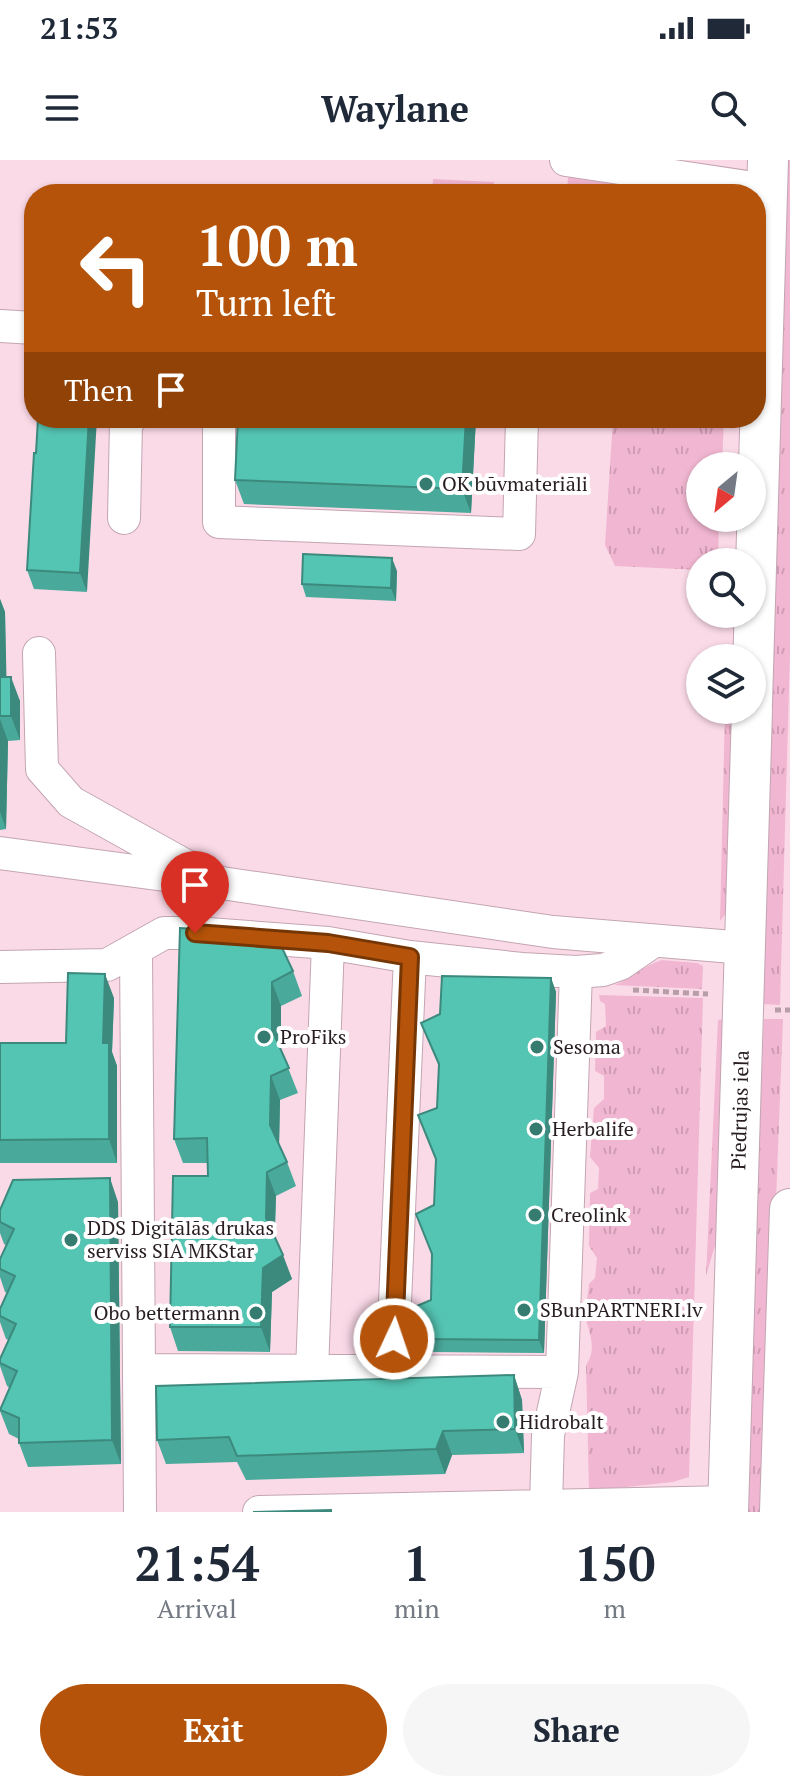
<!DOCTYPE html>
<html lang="en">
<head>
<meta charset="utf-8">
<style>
  body { margin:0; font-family:"PT Serif",serif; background:#f6f6f7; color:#1f2937; height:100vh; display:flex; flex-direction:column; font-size:30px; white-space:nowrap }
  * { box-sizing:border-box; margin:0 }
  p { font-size:26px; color:#747a83 }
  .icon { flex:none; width:44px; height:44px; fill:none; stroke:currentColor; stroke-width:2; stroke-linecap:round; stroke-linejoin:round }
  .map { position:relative; height:1352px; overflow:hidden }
  .drawer { display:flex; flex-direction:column; background:#fff; flex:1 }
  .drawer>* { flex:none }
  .guide { position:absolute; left:24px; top:24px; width:742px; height:244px; border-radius:32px; box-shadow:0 2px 6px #0004; background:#b45309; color:#fff; overflow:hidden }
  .needle { width:52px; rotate:209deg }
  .controls { position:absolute; left:686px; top:292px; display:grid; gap:16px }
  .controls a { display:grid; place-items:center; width:80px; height:80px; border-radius:50%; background:#fff; box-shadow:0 2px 6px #0004; font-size:40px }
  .pin { position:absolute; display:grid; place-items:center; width:68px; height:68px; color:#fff; margin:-82px -34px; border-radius:50% 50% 50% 0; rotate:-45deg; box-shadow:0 0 8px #0007 }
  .pin .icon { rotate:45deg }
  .me { position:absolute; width:88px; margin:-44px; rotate:3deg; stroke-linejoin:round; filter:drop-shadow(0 0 6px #0008) }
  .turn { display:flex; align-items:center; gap:28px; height:168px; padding:0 40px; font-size:36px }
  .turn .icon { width:104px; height:104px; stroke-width:2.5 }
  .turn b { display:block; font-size:56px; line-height:68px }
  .then { display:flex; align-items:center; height:76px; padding:0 40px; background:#0003; gap:16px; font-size:30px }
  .eta { display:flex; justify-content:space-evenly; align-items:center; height:136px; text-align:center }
  .eta b { font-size:48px; font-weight:600; line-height:56px }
  .button { display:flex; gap:16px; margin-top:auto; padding:16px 40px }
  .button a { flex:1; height:92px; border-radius:48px; background:#b45309; color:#fff; font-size:32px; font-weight:600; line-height:92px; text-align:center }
  .button a+a { background:#f6f6f7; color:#1f2937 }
  .status { display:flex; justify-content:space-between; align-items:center; height:56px; padding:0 40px; background:#fff; direction:ltr }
  .status svg { height:22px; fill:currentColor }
  header { display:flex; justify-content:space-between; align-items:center; height:104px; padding:0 40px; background:#fff; font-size:36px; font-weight:600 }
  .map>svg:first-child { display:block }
  .grass { fill:url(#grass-tufts) }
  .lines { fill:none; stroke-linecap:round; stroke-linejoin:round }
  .minor-casing { stroke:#c3a5b2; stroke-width:34 }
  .major-casing { stroke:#c3a5b2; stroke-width:42 }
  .path { stroke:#b79da8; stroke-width:5; stroke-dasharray:6 4; stroke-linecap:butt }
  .minor { stroke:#fff; stroke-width:32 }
  .major { stroke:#fff; stroke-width:40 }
  .wall { fill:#49a99a }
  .shaded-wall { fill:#3c8a7d }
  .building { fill:#55c5b3; stroke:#3c8a7d; stroke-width:2 }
  .route-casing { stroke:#753606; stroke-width:20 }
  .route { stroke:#b45309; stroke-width:14 }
  .poi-dot { fill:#367b70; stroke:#fff; stroke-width:3 }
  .labels { text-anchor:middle; stroke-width:8; stroke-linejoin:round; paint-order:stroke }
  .poi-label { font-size:20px; fill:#281d22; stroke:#fff; text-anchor:start }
  .street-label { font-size:20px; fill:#281d22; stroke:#fff }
</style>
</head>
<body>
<div class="status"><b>21:53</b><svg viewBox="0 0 49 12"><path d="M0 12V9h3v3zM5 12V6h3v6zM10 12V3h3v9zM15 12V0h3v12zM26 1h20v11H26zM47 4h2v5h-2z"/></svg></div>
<header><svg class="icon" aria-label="menu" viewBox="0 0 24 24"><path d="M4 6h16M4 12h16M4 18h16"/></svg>Waylane<svg class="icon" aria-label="search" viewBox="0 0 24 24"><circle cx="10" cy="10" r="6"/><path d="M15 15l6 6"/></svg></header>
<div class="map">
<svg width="790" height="1352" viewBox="0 0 790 1352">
  <defs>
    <pattern id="grass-tufts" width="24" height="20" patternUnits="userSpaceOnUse" patternTransform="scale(2)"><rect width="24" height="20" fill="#f1b6d1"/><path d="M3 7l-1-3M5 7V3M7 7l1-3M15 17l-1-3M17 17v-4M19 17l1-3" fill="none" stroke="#cf9cb3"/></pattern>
  </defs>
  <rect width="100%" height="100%" fill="#fbdae8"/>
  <path class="grass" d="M 787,0 L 790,0 L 790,493 L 780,845 L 761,844 Z
    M 568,17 L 681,34 L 567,34 Z
    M 433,19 L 494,22 L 493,34 L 432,34 Z
    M 613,258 L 724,258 L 722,306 L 700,306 L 700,358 L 719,358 L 718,402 L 700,402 L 700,410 L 615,406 L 605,385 Z
    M 725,550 L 739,550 L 733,744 L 720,761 Z
    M 662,800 L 697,803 L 703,806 L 702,829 L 614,825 C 632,819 644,805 662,800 Z
    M 599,835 L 703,838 L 689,1317 L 673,1322 L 589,1331 L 586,1205 C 596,1191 591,1177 587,1163 C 584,1152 588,1135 589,1124 L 595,1118 L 597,1098 L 589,1086 L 590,1033 L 598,1029 L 599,1008 L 590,997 L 594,948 L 604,939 L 604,916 L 595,911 L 596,872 L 606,866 L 605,844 L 600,841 Z
    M 725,859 L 721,1065 L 706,1116 L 718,860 Z
    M 764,859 L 783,859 L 764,1352 L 744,1352 Z"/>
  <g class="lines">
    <g class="minor-casing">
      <path id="minor" d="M 566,0 L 767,30
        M 0,166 L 34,168
        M 219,258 L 219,362 L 519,374 L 522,258
        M 124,358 L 126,263 L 131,258
        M 39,493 L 42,609 L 71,642 L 215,722 L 553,772 L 745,788
        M 0,693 L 195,719
        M 136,789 L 140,1352
        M 0,807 L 107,805 L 164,773 L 195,773 L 328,783 L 410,797 L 522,809 L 576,812 L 603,810 L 620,804 L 652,782
        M 139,1210 L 562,1212
        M 312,1211 L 328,783
        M 392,1211 L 410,797
        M 546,1345 L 548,1275 L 562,1212 L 576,812
        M 259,1352 L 729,1342"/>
    </g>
    <g class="major-casing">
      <g id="major">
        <path d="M 752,543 L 768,0"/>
        <path id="s1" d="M 728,1352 L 752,550"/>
        <path d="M 780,1352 L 790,1049"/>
      </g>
    </g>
    <path class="path" d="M 633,830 L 708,834
      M 775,850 L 790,850"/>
    <use href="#minor" class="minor"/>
    <use href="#major" class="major"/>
  </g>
  <path class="wall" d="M 38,258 L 87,432 L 34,429 L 27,410 L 36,293 Z
    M 476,258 L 471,353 L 244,344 L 235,320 Z
    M 397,411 L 396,441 L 306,437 L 302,424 Z
    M 0,439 L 5,452 L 6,517 L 20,541 L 20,580 L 8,581 L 6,669 L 0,670 Z
    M 180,768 L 293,811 L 302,836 L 281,846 L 281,890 L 298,933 L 280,940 L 279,984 L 287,1002 L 296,1026 L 276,1036 L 275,1077 L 292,1119 L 272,1132 L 270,1192 L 178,1191 L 170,1167 L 208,1016 L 208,1003 L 183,1003 L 174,979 Z
    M 551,818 L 556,832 L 544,1193 L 433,1192 L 417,1161 L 412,1148 L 431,1140 L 439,906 L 421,863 Z
    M 114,838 L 112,892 L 117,906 L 117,1003 L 0,1003 L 0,883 L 66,883 Z
    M 118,1042 L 121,1304 L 28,1307 L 19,1283 L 19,1279 L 9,1274 L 0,1251 L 10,1228 L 7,1226 L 0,1206 L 0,1199 L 9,1180 L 6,1179 L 0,1162 L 0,1149 L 7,1133 L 5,1132 L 0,1117 L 0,1099 L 6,1085 L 4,1084 L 0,1073 L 0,1050 Z
    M 514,1215 L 522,1240 L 524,1293 L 452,1295 L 445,1314 L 246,1320 L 237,1302 L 166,1304 L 157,1280 Z"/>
  <path class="shaded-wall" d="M 89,258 L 97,258 L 87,432 L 80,413 Z
    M 466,258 L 476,258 L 471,353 L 462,329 Z
    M 392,398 L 397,411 L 396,441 L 391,428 Z
    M 0,439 L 5,452 L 7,541 L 0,521 Z
    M 11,517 L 20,541 L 20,580 L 11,556 Z
    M 0,559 L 8,581 L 6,669 L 0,652 Z
    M 105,814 L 114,838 L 112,892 L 117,906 L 117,1003 L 109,979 L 103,883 Z
    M 551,818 L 556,832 L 544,1193 L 539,1180 Z
    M 272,822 L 281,846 L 281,894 L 272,870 Z
    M 271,916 L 280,940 L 279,990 L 270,965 Z
    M 267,1012 L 276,1036 L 274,1082 L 266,1058 Z
    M 110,1018 L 118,1042 L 121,1304 L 112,1280 Z
    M 283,1095 L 292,1119 L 272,1132 L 270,1192 L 261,1167 L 263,1108 Z
    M 514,1215 L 522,1240 L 524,1293 L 515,1269 Z
    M 443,1271 L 452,1295 L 445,1314 L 436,1289 Z"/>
  <path class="building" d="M 38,258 L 89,258 L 80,413 L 27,410 L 34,293 L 36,293 Z
    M 238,258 L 466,258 L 462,329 L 235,320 Z
    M 303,394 L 392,398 L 391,428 L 302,424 Z
    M 0,517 L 11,517 L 11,556 L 0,556 Z
    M 180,768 L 276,775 L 293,811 L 272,822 L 272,870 L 289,908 L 271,916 L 270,965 L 287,1002 L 267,1012 L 266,1058 L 283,1095 L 263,1108 L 261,1167 L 170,1167 L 173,1016 L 208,1016 L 207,978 L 174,979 Z
    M 68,813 L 105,814 L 103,883 L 109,883 L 109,979 L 0,980 L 0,883 L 66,883 Z
    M 442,816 L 551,818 L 539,1180 L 428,1179 L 412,1148 L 431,1140 L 432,1094 L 416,1054 L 434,1045 L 436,999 L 418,955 L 437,948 L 439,904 L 421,863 L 440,854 Z
    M 110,1018 L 112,1280 L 19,1283 L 19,1258 L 0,1250 L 17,1211 L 0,1203 L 0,1199 L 16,1164 L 0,1156 L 0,1149 L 15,1116 L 0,1109 L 0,1099 L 14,1069 L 0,1062 L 0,1050 L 13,1020 Z
    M 514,1215 L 515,1269 L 443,1271 L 436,1289 L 237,1296 L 229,1277 L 157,1280 L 156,1226 Z
    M 331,1350 L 331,1352 L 253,1352 Z"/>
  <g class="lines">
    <g class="route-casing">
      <path id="route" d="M 195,773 L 328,783 L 410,797 L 394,1179"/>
    </g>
    <use href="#route" class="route"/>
  </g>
  <g class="poi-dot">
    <circle cx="426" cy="324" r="8"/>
    <circle cx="264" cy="877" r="8"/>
    <circle cx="537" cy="887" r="8"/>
    <circle cx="536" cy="969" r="8"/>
    <circle cx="535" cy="1055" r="8"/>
    <circle cx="71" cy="1080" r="8"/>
    <circle cx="524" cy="1150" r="8"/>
    <circle cx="256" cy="1153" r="8"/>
    <circle cx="503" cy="1262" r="8"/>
  </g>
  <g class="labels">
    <g class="poi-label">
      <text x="442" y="331">OK būvmateriāli</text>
      <text x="280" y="884">ProFiks</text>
      <text x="553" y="894">Sesoma</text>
      <text x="552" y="976">Herbalife</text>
      <text x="551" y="1062">Creolink</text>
      <text x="87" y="1075">DDS Digitālās drukas<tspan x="87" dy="23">serviss SIA MKStar</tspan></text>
      <text x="540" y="1157">SBunPARTNERI.lv</text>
      <text x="240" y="1160" text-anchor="end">Obo bettermann</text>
      <text x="519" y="1269">Hidrobalt</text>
    </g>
    <g class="street-label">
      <text dy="7" stroke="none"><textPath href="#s1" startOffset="402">Piedrujas iela</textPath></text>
    </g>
  </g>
</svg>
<div class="controls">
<a><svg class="needle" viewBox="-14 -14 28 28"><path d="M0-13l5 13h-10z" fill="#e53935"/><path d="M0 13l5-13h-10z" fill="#747a83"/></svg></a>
<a><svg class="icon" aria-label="search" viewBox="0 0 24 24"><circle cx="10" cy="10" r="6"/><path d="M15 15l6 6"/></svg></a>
<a><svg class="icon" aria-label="layers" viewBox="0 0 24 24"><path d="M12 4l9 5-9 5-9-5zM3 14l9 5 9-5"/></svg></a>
</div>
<div class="pin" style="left:195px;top:773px;background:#d93025"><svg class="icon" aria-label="arrive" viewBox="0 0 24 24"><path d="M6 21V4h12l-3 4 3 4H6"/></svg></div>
<svg class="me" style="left:394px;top:1179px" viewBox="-20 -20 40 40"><circle r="17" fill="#b45309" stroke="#fff" stroke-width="3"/><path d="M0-11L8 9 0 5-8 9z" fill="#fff"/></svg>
<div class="guide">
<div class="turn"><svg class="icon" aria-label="left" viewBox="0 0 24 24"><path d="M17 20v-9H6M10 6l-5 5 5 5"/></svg><div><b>100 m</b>Turn left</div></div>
<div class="then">Then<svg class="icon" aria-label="arrive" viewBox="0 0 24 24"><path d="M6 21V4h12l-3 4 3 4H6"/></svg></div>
</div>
</div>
<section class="drawer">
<div class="eta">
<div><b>21:54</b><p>Arrival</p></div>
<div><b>1</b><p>min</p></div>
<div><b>150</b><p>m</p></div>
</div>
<div class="button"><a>Exit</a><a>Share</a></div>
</section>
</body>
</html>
